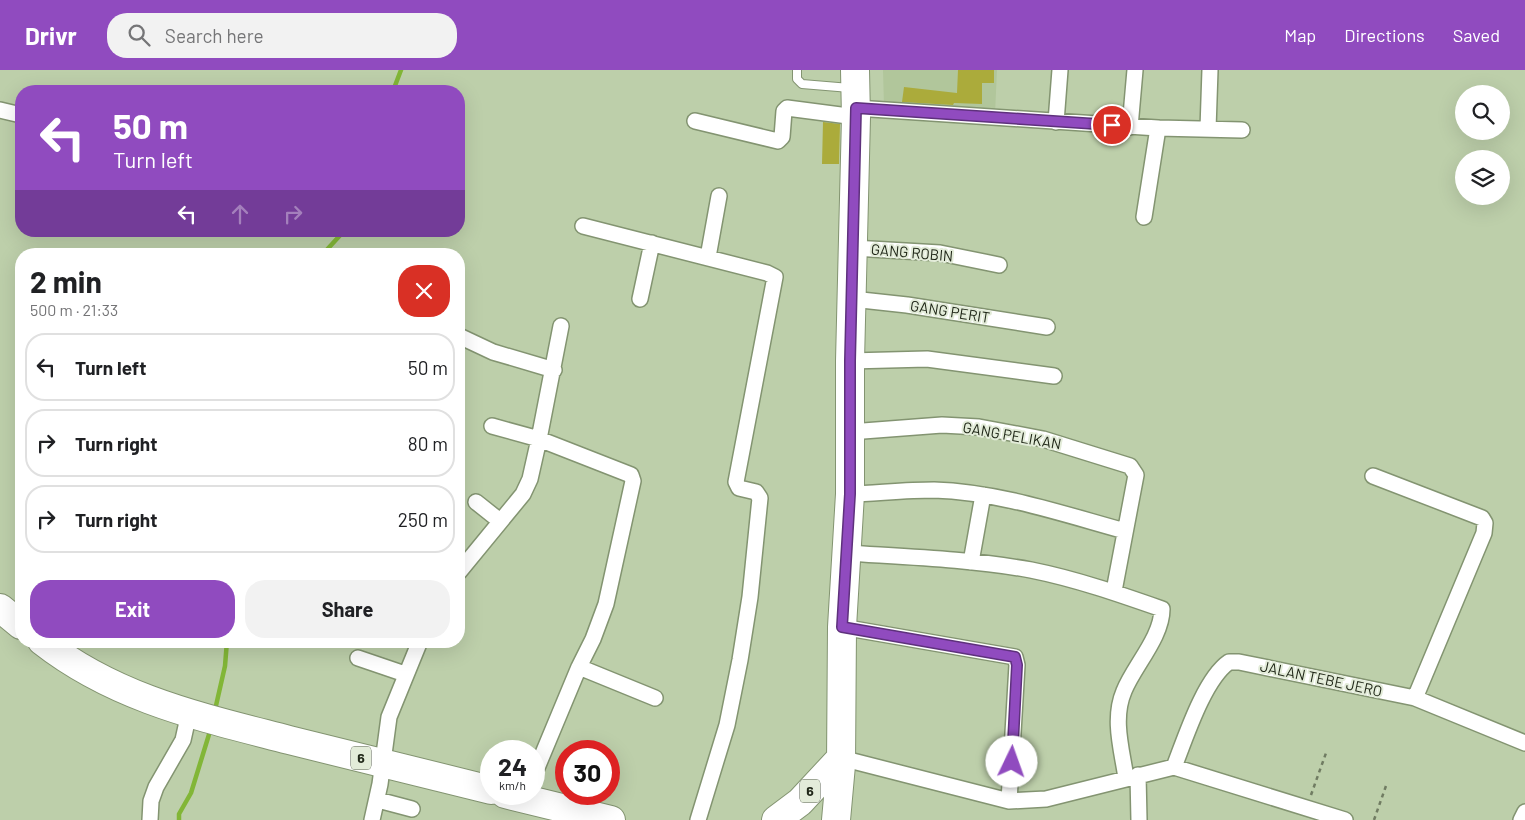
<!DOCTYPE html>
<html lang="en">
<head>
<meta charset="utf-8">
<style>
  body { margin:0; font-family:Barlow,sans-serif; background:#f2f2f2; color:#202124; height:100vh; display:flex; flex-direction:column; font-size:19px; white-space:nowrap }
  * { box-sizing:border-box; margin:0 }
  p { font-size:16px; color:#757577 }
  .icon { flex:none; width:28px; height:28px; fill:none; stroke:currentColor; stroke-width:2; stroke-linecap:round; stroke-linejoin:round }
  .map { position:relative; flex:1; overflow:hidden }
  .panel { position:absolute; left:15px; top:178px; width:450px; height:400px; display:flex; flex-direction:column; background:#fff; border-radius:20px; box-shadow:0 5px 20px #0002 }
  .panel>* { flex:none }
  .top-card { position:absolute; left:15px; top:15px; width:450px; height:152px; border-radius:20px; box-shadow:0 5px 20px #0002; background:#904bbf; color:#fff; overflow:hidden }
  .controls { position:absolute; left:1455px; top:15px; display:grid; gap:10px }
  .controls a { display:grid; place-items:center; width:55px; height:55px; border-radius:50%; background:#fff; box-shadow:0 5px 20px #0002; font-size:25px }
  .speed { position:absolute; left:480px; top:670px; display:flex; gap:10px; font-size:25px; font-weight:700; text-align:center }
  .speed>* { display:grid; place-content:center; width:65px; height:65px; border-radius:50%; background:#fff; box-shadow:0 5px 20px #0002; line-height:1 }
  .speed small { font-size:12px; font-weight:400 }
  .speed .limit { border:8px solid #d22; background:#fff; color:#111 }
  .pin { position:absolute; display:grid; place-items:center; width:42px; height:42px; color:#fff; margin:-21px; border:2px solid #fff; border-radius:50%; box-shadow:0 1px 5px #0007 }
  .me { position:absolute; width:55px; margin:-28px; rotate:3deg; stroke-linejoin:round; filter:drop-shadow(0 0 4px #0008) }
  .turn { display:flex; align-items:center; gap:18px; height:105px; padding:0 15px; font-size:22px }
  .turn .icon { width:65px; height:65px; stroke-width:2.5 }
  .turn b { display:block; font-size:35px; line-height:42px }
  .lanes { display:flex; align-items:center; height:48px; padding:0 15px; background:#0003; justify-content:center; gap:25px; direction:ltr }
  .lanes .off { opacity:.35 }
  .round { display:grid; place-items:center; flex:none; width:52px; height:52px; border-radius:20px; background:#f2f2f2 }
  .overview { display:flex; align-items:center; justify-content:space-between; height:85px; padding:0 15px }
  h1 { font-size:30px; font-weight:700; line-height:38px }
  .action { display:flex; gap:10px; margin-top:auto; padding:10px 15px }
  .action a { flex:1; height:58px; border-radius:20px; background:#904bbf; color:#fff; font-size:20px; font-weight:700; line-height:58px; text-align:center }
  .action a+a { background:#f2f2f2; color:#202124 }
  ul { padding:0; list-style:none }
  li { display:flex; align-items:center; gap:15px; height:68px; margin:0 10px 8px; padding:0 5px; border:2px solid #e0e0e0; border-radius:20px }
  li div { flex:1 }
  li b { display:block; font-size:19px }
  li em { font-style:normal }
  header { display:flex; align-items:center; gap:30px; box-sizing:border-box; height:70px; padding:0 25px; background:#904bbf; color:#fff }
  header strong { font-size:24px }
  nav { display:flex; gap:28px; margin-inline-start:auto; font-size:18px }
  .search { width:350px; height:45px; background:#f2f2f2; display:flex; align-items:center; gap:12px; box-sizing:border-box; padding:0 18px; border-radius:20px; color:#757577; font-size:19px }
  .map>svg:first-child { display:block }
  .built { fill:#b1c69b }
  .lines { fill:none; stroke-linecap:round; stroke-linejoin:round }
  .stream { stroke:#82b637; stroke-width:4.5 }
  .building { fill:#abab3b }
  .lane-casing { stroke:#839471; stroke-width:10 }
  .street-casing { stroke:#839471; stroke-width:18 }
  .highway-casing { stroke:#839471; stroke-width:30 }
  .path { stroke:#707c62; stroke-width:2.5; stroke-dasharray:4 4; stroke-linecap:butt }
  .lane { stroke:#fff; stroke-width:8 }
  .street { stroke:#fff; stroke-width:15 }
  .highway { stroke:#fff; stroke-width:28 }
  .route-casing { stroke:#5e317c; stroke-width:12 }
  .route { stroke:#904bbf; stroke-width:9 }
  .labels { text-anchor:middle; stroke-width:4; stroke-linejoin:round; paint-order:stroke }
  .shield { fill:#e3ecd9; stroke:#5a6252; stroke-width:1 }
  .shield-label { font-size:14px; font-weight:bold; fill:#202718 }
  .street-label { font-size:15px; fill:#202718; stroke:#e3ecd9 }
</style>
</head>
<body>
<header>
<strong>Drivr</strong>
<div class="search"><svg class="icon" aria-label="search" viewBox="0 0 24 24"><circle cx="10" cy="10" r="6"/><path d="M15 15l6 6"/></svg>Search here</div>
<nav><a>Map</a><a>Directions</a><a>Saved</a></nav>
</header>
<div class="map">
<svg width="1525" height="750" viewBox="0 0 1525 750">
  <rect width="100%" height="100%" fill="#bdcfaa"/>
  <path class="built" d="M 883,0 L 997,0 L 995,44 L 884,36 Z"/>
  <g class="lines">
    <path class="stream" d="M 393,21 L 401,0
      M 323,184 L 344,161
      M 215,640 L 225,596 L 227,571
      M 179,750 L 179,744 L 191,723 L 211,658"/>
  </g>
  <path class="building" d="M 958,0 L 994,0 L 994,13 L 982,13 L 982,34 L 954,33 L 953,35 L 902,32 L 904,17 L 957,23 Z
    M 823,52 L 840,54 L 839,94 L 822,94 Z"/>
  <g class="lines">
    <g class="lane-casing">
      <path id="lane" d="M 797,0 L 797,9 L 802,14 L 850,18"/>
    </g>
    <g class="street-casing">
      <path id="street" d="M 856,38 L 1158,58 L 1242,60
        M 0,40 L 21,45
        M 695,51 L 778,71 L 782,67 L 784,41 L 787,38 L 856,47
        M 1056,52 L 1060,0
        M 1130,57 L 1135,0
        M 1208,59 L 1210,0
        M 1144,147 L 1158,58
        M 583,156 L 767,203 L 775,207 L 736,412 L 739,418 L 756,422 L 760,428 L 750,527 L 740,590 L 727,655 L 698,750
        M 853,178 L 940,183 L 999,195
        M 708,187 L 719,126
        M 640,229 L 652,173
        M 852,229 L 907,235 L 1047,257
        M 459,266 L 493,282 L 554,300
        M 850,291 L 927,289 L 1054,306
        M 492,356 L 539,369 L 561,256
        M 850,362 L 942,355 L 979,357 L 1043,369 L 1130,396 L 1136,405 L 1114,521
        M 1373,406 L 1482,448 L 1485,453 L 1484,463 L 1415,628
        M 850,424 C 878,423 906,420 934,420 C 999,422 1063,444 1125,461
        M 476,432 L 500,451
        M 846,483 C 908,487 970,489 1031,500 C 1076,509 1119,524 1162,539 C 1162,567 1134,596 1124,621 C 1112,649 1122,680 1126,708
        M 971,492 L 983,425
        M 459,502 L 523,424 L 530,409 L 539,369 L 631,405 L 633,411 L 606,534 L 593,569 L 579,597 L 534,705
        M 842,557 L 1015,587 L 1017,595 L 1009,731
        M 358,588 L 405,604
        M 579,597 L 655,628
        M 841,688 L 1009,731 L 1046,729 L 1174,697 L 1345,750
        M 1174,697 C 1185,669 1204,609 1229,592 L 1239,592 L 1415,628 L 1525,673
        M 1138,705 L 1139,750
        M 378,730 L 412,739
        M 150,750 L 151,731 L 156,717 L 183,670 L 189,643
        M 372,750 L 380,714 L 389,647 L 420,571
        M 1521,750 L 1525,742"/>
    </g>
    <g class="highway-casing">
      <path id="highway" d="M 0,538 L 21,555
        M 42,571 C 116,629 201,647 289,670 C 357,687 424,704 491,720
        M 505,724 L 611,750
        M 776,750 L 800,732 L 841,688
        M 836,750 L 841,695 L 842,557 L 850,424 L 850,291 L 856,47 L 855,0"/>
    </g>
    <path class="path" d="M 1311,725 L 1326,683
      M 1374,750 L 1387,713"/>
    <use href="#lane" class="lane"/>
    <use href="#street" class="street"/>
    <use href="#highway" class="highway"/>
  </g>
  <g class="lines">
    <g class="route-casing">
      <path id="route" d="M 1012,692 L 1017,595 L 1015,587 L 842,557 L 850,424 L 850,291 L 856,38 L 1112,55"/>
    </g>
    <use href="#route" class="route"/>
  </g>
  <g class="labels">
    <g class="shield">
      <rect x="351" y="676.5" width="20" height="23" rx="4"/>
      <rect x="800" y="709.5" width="20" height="23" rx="4"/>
    </g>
    <g class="shield-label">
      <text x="361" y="693">6</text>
      <text x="810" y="726">6</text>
    </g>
    <g class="street-label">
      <text transform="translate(912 183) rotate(5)" y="5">GANG ROBIN</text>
      <text transform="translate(950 242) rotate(9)" y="5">GANG PERIT</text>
      <text transform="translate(1012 366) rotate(10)" y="5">GANG PELIKAN</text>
      <text transform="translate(1321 609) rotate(12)" y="5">JALAN TEBE JERO</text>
    </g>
  </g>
</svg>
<div class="controls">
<a><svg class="icon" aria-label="search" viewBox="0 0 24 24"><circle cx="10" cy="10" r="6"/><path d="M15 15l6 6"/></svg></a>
<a><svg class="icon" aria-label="layers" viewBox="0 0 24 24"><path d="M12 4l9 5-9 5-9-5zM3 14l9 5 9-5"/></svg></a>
</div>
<div class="speed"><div>24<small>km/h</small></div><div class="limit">30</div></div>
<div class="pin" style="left:1112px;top:55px;background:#d93025"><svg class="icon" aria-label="arrive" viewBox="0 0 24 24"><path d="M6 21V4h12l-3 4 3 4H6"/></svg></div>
<svg class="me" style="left:1012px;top:692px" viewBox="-20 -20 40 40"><circle r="19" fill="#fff"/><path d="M0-13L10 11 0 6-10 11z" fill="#904bbf"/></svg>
<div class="top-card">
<div class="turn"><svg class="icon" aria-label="left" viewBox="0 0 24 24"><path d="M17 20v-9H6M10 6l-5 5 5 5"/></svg><div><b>50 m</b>Turn left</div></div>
<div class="lanes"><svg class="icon" aria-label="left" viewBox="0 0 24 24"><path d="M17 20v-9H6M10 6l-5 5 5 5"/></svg><svg class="icon off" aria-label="ahead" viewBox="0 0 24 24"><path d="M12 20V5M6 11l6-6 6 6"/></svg><svg class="icon off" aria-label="right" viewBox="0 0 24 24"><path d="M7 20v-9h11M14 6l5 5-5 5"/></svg></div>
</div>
<section class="panel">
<div class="overview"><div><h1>2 min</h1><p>500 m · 21:33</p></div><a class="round" style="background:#d93025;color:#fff"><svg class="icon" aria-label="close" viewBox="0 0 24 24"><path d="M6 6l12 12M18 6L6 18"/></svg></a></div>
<ul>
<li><svg class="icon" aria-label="left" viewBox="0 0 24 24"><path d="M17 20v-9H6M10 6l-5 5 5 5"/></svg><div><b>Turn left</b></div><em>50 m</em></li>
<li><svg class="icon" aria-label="right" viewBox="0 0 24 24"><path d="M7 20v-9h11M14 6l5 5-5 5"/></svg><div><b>Turn right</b></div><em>80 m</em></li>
<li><svg class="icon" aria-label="right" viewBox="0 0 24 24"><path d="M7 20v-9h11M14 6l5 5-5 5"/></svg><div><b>Turn right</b></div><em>250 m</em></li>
</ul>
<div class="action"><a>Exit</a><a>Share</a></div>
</section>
</div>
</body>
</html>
